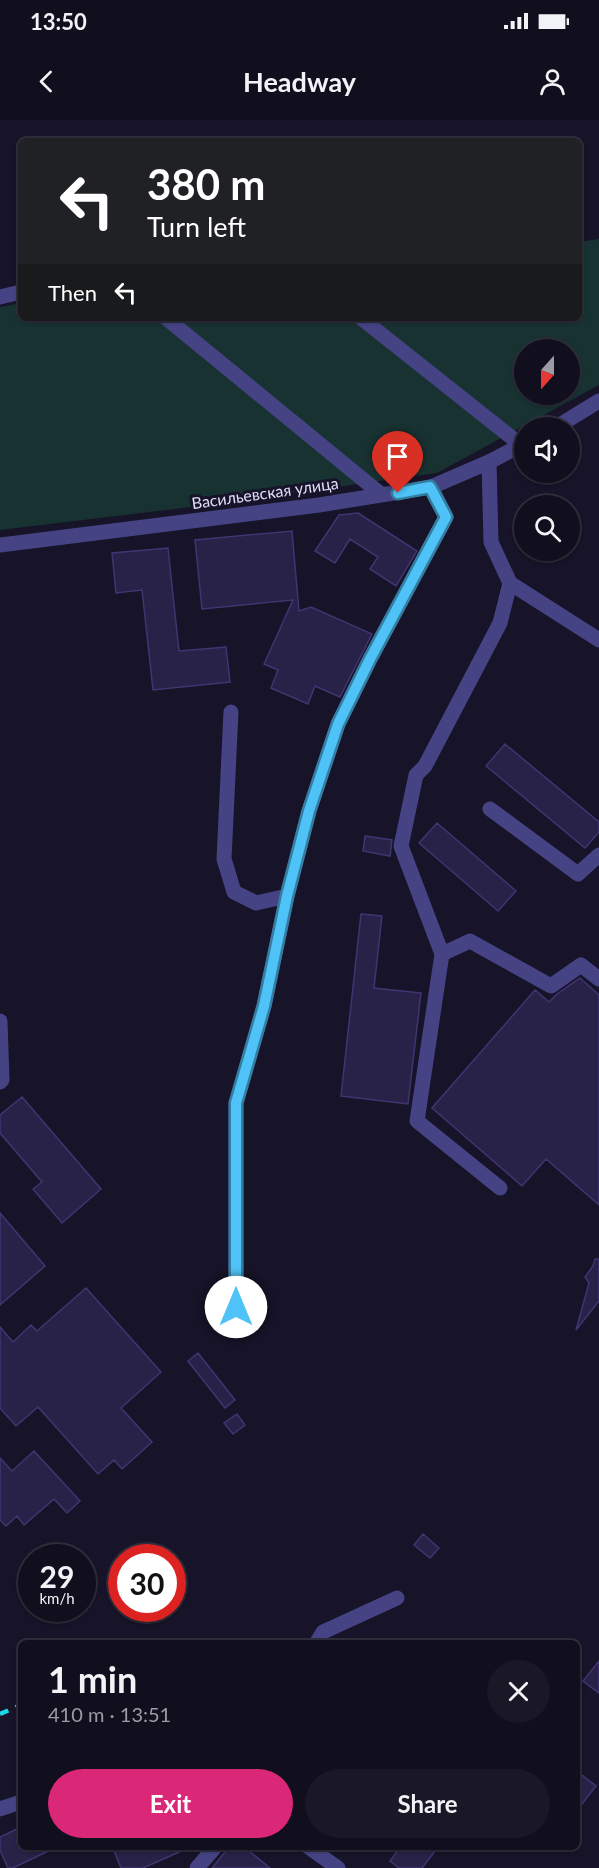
<!DOCTYPE html>
<html lang="en">
<head>
<meta charset="utf-8">
<style>
  body { margin:0; font-family:Lato,sans-serif; background:#1a1727; color:#f1f3f6; height:100vh; display:flex; flex-direction:column; font-size:22px; white-space:nowrap }
  * { box-sizing:border-box; margin:0 }
  p { font-size:20px; color:#9c9ca4 }
  .icon { flex:none; width:33px; height:33px; fill:none; stroke:currentColor; stroke-width:2; stroke-linecap:round; stroke-linejoin:round }
  .map { position:relative; flex:1; overflow:hidden }
  .panel { position:absolute; left:18px; top:1520px; width:562px; height:210px; display:flex; flex-direction:column; background:#110e1e; border-radius:9px; box-shadow:0 2px 4px #0004,0 0 0 2px #302e3c }
  .panel>* { flex:none }
  .banner { position:absolute; left:18px; top:18px; width:564px; height:183px; border-radius:9px; box-shadow:0 2px 4px #0004,0 0 0 2px #302e3c; background:#202124; color:#fff; overflow:hidden }
  .needle { width:39px; rotate:201deg }
  .fabs { position:absolute; left:514px; top:219px; display:grid; gap:12px }
  .fabs a { display:grid; place-items:center; width:66px; height:66px; border-radius:50%; background:#110e1e; box-shadow:0 2px 4px #0004,0 0 0 2px #302e3c; font-size:30px }
  .speed { position:absolute; left:18px; top:1424px; display:flex; gap:12px; font-size:30px; font-weight:700; text-align:center }
  .speed>* { display:grid; place-content:center; width:78px; height:78px; border-radius:50%; background:#110e1e; box-shadow:0 2px 4px #0004,0 0 0 2px #302e3c; line-height:1 }
  .speed small { font-size:15px; font-weight:400 }
  .speed .limit { border:9px solid #d22; background:#fff; color:#111 }
  .pin { position:absolute; display:grid; place-items:center; width:51px; height:51px; color:#fff; margin:-62px -26px; border-radius:50% 50% 50% 0; rotate:-45deg; box-shadow:0 0 6px #0007 }
  .pin .icon { rotate:45deg }
  .me { position:absolute; width:66px; margin:-33px; rotate:0deg; stroke-linejoin:round; filter:drop-shadow(0 0 4px #0008) }
  .turn { display:flex; align-items:center; gap:21px; height:126px; padding:0 30px; font-size:27px }
  .turn .icon { width:78px; height:78px; stroke-width:2.5 }
  .turn b { display:block; font-size:42px; line-height:51px }
  .then { display:flex; align-items:center; height:57px; padding:0 30px; background:#0003; gap:12px; font-size:22px }
  .round { display:grid; place-items:center; flex:none; width:63px; height:63px; border-radius:32px; background:#1a1727 }
  .summary { display:flex; align-items:center; justify-content:space-between; height:102px; padding:0 30px }
  h1 { font-size:36px; font-weight:700; line-height:45px }
  .primary-button { display:flex; gap:12px; margin-top:auto; padding:12px 30px }
  .primary-button a { flex:1; height:69px; border-radius:36px; background:#db2777; color:#fff; font-size:24px; font-weight:700; line-height:69px; text-align:center }
  .primary-button a+a { background:#1a1727; color:#f1f3f6 }
  .status { display:flex; justify-content:space-between; align-items:center; height:42px; padding:0 30px; background:#110e1e; direction:ltr }
  .status svg { height:16px; fill:currentColor }
  header { display:flex; justify-content:space-between; align-items:center; height:78px; padding:0 30px; background:#110e1e; font-size:27px; font-weight:700 }
  .map>svg:first-child { display:block }
  .green { fill:#173231; fill-rule:evenodd }
  .building { fill:#282148; stroke:#413571; stroke-width:1.5 }
  .lines { fill:none; stroke-linecap:round; stroke-linejoin:round }
  .minor { stroke:#454383; stroke-width:15 }
  .rail { stroke:#1cd6e9; stroke-width:4.5; stroke-dasharray:9 8; stroke-linecap:butt }
  .route-casing { stroke:#337fa1; stroke-width:15 }
  .route { stroke:#4fc3f7; stroke-width:10 }
  .labels { text-anchor:middle; stroke-width:6; stroke-linejoin:round; paint-order:stroke }
  .street-label { font-size:16px; fill:#e1defc; stroke:#171328 }
</style>
</head>
<body>
<div class="status"><b>13:50</b><svg viewBox="0 0 49 12"><path d="M0 12V9h3v3zM5 12V6h3v6zM10 12V3h3v9zM15 12V0h3v12zM26 1h20v11H26zM47 4h2v5h-2z"/></svg></div>
<header><svg class="icon" aria-label="back" viewBox="0 0 24 24"><path d="M15 5l-7 7 7 7"/></svg>Headway<svg class="icon" aria-label="person" viewBox="0 0 24 24"><circle cx="12" cy="8" r="4"/><path d="M4 21q1-7 8-7t8 7"/></svg></header>
<div class="map">
<svg width="599" height="1748" viewBox="0 0 599 1748">
  <rect width="100%" height="100%" fill="#171328"/>
  <path class="green" d="M 599,119 L 599,265 L 437,353 L 208,385 L 0,410 L 0,187 L 21,183 L 21,198 L 579,198 L 579,122 ZM 525,230 L 570,230 L 570,274 L 525,274 Z"/>
  <path class="building" d="M 358,393 L 417,431 L 396,466 L 370,449 L 378,437 L 350,419 L 335,443 L 315,431 L 339,395 Z
    M 292,411 L 299,491 L 311,487 L 372,514 L 340,577 L 315,566 L 308,584 L 271,568 L 278,550 L 264,544 L 293,480 L 202,489 L 195,420 Z
    M 168,428 L 179,531 L 226,527 L 230,562 L 153,570 L 142,470 L 116,473 L 112,433 Z
    M 505,624 L 599,702 L 599,712 L 585,728 L 486,646 Z
    M 437,703 L 516,771 L 498,791 L 419,723 Z
    M 365,716 L 392,720 L 390,736 L 363,731 Z
    M 361,794 L 382,796 L 374,868 L 421,873 L 408,984 L 341,976 Z
    M 580,858 L 599,875 L 599,1085 L 546,1039 L 522,1066 L 432,988 L 535,870 L 549,882 L 557,874 Z
    M 22,977 L 101,1069 L 62,1103 L 33,1069 L 42,1062 L 0,1013 L 0,995 Z
    M 0,1093 L 45,1146 L 0,1185 Z
    M 595,1139 L 599,1139 L 599,1181 L 576,1210 L 589,1163 L 585,1157 L 593,1146 Z
    M 86,1168 L 161,1252 L 121,1288 L 152,1322 L 122,1349 L 114,1340 L 98,1354 L 38,1287 L 16,1306 L 0,1288 L 0,1207 L 13,1222 L 31,1205 L 37,1211 Z
    M 198,1233 L 235,1280 L 225,1288 L 188,1241 Z
    M 237,1294 L 245,1305 L 233,1314 L 224,1303 Z
    M 34,1331 L 80,1381 L 67,1393 L 54,1379 L 24,1405 L 17,1396 L 6,1406 L 0,1400 L 0,1338 L 12,1351 Z
    M 423,1414 L 439,1428 L 430,1438 L 414,1425 Z
    M 599,1541 L 599,1573 L 583,1561 Z
    M 578,1652 L 596,1666 L 578,1689 Z
    M 21,1707 L 21,1726 L 59,1726 L 13,1748 L 8,1748 L 0,1730 L 0,1717 Z
    M 112,1726 L 193,1726 L 143,1748 L 121,1748 Z
    M 230,1726 L 243,1726 L 270,1748 L 212,1748 Z
    M 401,1726 L 439,1726 L 422,1748 L 399,1748 L 390,1741 Z"/>
  <g class="lines">
    <path class="minor" d="M 0,177 L 21,172
      M 166,198 L 382,375
      M 361,198 L 521,325
      M 555,308 L 599,281
      M 489,342 L 491,422 L 510,463 L 500,503 L 425,646 L 416,655 L 401,726 L 442,834 L 417,1001 L 500,1068
      M 0,425 L 319,385 L 431,367 L 489,342 L 525,323
      M 510,463 L 599,520
      M 231,592 L 224,739 L 234,772 L 256,783 L 287,776
      M 490,689 L 578,754 L 599,735
      M 442,834 L 470,821 L 551,866 L 581,845 L 599,859
      M 0,901 L 2,960 L 0,962
      M 236,1187 L 236,983 L 264,886 L 287,776 L 309,691 L 338,604 L 370,539 L 446,397 L 431,367
      M 317,1522 L 323,1512 L 397,1478
      M 0,1689 L 21,1682
      M 307,1726 L 338,1748
      M 197,1748 L 216,1726"/>
    <path class="rail" d="M 0,1594 L 21,1585"/>
  </g>
  <g class="lines">
    <g class="route-casing">
      <path id="route" d="M 236,1187 L 236,983 L 264,886 L 287,776 L 309,691 L 338,604 L 370,539 L 446,397 L 430,367 L 398,373"/>
    </g>
    <use href="#route" class="route"/>
  </g>
  <g class="labels">
    <g class="street-label">
      <text transform="translate(265 373) rotate(-8)" y="6">Васильевская улица</text>
    </g>
  </g>
</svg>
<div class="fabs">
<a><svg class="needle" viewBox="-14 -14 28 28"><path d="M0-13l5 13h-10z" fill="#e53935"/><path d="M0 13l5-13h-10z" fill="#9c9ca4"/></svg></a>
<a><svg class="icon" aria-label="sound" viewBox="0 0 24 24"><path d="M4 9h4l5-4v14l-5-4H4zM17 9q2 3 0 6"/></svg></a>
<a><svg class="icon" aria-label="search" viewBox="0 0 24 24"><circle cx="10" cy="10" r="6"/><path d="M15 15l6 6"/></svg></a>
</div>
<div class="speed"><div>29<small>km/h</small></div><div class="limit">30</div></div>
<div class="pin" style="left:398px;top:373px;background:#d93025"><svg class="icon" aria-label="arrive" viewBox="0 0 24 24"><path d="M6 21V4h12l-3 4 3 4H6"/></svg></div>
<svg class="me" style="left:236px;top:1187px" viewBox="-20 -20 40 40"><circle r="19" fill="#fff"/><path d="M0-13L10 11 0 6-10 11z" fill="#4fc3f7"/></svg>
<div class="banner">
<div class="turn"><svg class="icon" aria-label="left" viewBox="0 0 24 24"><path d="M17 20v-9H6M10 6l-5 5 5 5"/></svg><div><b>380 m</b>Turn left</div></div>
<div class="then">Then<svg class="icon" aria-label="left" viewBox="0 0 24 24"><path d="M17 20v-9H6M10 6l-5 5 5 5"/></svg></div>
</div>
<section class="panel">
<div class="summary"><div><h1>1 min</h1><p>410 m · 13:51</p></div><a class="round"><svg class="icon" aria-label="close" viewBox="0 0 24 24"><path d="M6 6l12 12M18 6L6 18"/></svg></a></div>
<div class="primary-button"><a>Exit</a><a>Share</a></div>
</section>
</div>
</body>
</html>
